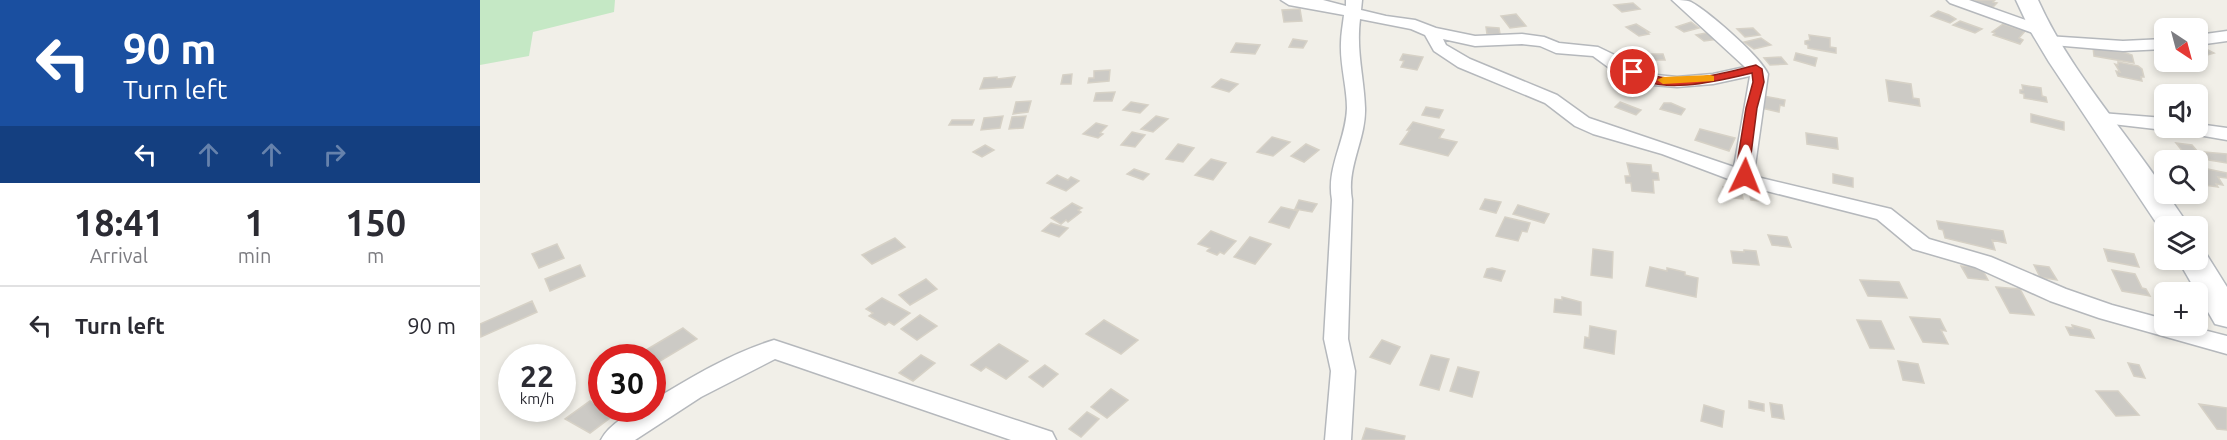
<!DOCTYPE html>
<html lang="en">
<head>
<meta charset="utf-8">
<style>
  body { margin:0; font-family:Ubuntu,sans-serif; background:#f7f7f7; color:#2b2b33; height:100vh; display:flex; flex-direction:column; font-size:22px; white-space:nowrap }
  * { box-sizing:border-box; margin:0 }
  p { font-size:20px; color:#7c7c81 }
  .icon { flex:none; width:33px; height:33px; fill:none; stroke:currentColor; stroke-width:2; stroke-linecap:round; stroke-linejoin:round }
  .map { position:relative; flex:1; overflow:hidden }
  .side { display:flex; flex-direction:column; background:#fff; width:480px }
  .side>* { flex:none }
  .top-card { background:#1a4fa0; color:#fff; overflow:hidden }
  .needle { width:39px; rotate:144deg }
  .fabs { position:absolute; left:1674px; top:18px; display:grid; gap:12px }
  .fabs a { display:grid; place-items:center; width:54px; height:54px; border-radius:9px; background:#fff; box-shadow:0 3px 9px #0003; font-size:30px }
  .speed { position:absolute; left:18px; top:344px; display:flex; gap:12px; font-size:30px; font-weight:700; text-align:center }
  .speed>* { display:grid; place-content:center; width:78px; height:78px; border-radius:50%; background:#fff; box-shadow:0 3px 9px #0003; line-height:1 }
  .speed small { font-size:15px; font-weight:400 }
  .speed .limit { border:9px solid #d22; background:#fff; color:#111 }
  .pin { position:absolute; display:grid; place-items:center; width:51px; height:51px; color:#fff; margin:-26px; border:3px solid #fff; border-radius:50%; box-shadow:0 2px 6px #0007 }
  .me { position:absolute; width:66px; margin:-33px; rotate:2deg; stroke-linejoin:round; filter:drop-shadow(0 0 4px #0008) }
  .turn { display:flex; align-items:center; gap:21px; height:126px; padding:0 24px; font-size:27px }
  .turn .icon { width:78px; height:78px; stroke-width:2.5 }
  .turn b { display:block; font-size:42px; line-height:51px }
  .lanes { display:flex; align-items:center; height:57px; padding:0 24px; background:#0003; justify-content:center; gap:30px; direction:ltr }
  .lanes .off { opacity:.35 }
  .eta { display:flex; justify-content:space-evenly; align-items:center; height:102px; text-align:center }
  .eta b { font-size:36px; font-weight:700; line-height:42px }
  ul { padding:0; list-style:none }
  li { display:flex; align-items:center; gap:18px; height:78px; padding:0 24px; border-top:2px solid #e1e1e2 }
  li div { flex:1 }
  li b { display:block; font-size:22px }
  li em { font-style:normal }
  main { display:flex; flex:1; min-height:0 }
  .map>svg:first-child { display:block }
  .green { fill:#c5e8c5 }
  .building { fill:#cccac5; stroke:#d6d1c6; stroke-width:1.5 }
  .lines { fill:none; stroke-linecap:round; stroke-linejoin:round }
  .street-casing { stroke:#b5b8bc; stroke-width:3 }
  .secondary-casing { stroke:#b6babf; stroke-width:3 }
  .street { fill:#fff; fill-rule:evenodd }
  .secondary { fill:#fff; fill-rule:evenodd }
  .route { fill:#d93025; stroke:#8d1f18; stroke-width:1.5 }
  .slow { fill:#f59e0b }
</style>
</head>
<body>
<main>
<section class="side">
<div class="top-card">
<div class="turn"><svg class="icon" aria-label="left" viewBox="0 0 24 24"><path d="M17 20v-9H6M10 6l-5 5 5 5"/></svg><div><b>90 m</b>Turn left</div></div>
<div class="lanes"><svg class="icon" aria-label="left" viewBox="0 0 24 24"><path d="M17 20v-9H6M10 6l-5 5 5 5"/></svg><svg class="icon off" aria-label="ahead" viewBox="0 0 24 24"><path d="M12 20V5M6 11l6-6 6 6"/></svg><svg class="icon off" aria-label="ahead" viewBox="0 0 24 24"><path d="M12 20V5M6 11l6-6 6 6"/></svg><svg class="icon off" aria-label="right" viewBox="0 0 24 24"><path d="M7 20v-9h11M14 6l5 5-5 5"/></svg></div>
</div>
<div class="eta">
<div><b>18:41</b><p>Arrival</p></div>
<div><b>1</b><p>min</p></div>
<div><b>150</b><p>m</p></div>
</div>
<ul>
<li><svg class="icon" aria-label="left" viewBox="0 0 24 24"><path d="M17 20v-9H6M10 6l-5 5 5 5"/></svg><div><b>Turn left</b></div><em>90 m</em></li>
</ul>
</section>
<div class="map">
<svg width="1747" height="440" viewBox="0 0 1747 440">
  <rect width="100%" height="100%" fill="#f1efe8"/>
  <path class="green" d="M 0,0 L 135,0 L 134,12 L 53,32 L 49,56 L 0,65 Z"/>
  <path class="building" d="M 1496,0 L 1515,0 L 1513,2 L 1517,3 L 1512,8 L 1506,8 L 1492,4 Z
    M 1153,3 L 1160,9 L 1142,12 L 1134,5 Z
    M 820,9 L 822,21 L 804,22 L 802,10 Z
    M 1458,11 L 1469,15 L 1476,19 L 1470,23 L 1451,16 Z
    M 1036,14 L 1046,26 L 1030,28 L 1021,16 Z
    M 1480,21 L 1502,29 L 1495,33 L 1473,25 Z
    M 1211,22 L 1219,28 L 1204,32 L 1196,27 Z
    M 1156,24 L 1169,32 L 1167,32 L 1169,34 L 1159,36 L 1146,27 Z
    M 1523,24 L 1545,31 L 1539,38 L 1543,40 L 1540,44 L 1513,35 L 1515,33 L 1512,32 Z
    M 1006,27 L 1019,28 L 1020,34 L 1007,34 Z
    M 1273,28 L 1280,35 L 1265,37 L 1257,29 Z
    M 1231,32 L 1240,39 L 1224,41 L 1216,35 Z
    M 1329,35 L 1350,38 L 1350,47 L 1356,48 L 1356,53 L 1328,48 L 1328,45 L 1325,44 L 1325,41 L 1330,40 Z
    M 1281,38 L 1291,45 L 1274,49 L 1264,42 Z
    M 813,39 L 827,41 L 823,48 L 809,47 Z
    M 756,43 L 780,45 L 775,54 L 751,52 Z
    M 1613,47 L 1646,53 L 1652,55 L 1654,63 L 1614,56 Z
    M 1722,47 L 1734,53 L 1724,56 L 1718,53 L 1718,49 Z
    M 1316,53 L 1337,58 L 1335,66 L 1314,60 Z
    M 923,54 L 943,57 L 937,70 L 921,67 L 924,61 L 920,60 Z
    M 1166,54 L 1183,54 L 1185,60 L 1169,60 Z
    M 1301,57 L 1307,64 L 1290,65 L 1284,58 Z
    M 1638,62 L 1658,66 L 1662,69 L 1664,77 L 1661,77 L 1662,81 L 1638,76 L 1636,71 L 1640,72 L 1635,64 L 1638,65 Z
    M 630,70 L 629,81 L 608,83 L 609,78 L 614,78 L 614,71 Z
    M 592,74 L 591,84 L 581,84 L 583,75 Z
    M 517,77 L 517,79 L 535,77 L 531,87 L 500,89 L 504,78 Z
    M 741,79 L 758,84 L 749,92 L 732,87 Z
    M 1406,80 L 1431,84 L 1433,98 L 1439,99 L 1440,106 L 1409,101 Z
    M 1542,85 L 1561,88 L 1562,96 L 1566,97 L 1567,102 L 1544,98 L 1544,94 L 1540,93 L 1540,90 L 1543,90 Z
    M 635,92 L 632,101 L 614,101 L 616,93 Z
    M 1283,96 L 1305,100 L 1304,106 L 1300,105 L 1299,112 L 1281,108 Z
    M 551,101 L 548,112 L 533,114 L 536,102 Z
    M 651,102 L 668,105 L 660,113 L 643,110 Z
    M 1140,102 L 1161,110 L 1156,115 L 1135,107 Z
    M 1184,103 L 1191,103 L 1205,109 L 1201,115 L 1180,109 Z
    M 946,107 L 963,110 L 959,118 L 942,115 Z
    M 1551,114 L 1584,122 L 1584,130 L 1551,122 Z
    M 523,116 L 520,128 L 501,130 L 504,118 Z
    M 546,116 L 543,128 L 529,129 L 532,117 Z
    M 676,116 L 688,119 L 673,132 L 661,129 Z
    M 472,120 L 494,120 L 492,125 L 469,125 Z
    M 933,122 L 964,130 L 959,138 L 977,142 L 968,156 L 920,144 L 930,130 L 927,130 Z
    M 616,123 L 627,126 L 620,133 L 623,134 L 618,138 L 603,134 Z
    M 1220,129 L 1255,138 L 1249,151 L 1215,140 Z
    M 652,132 L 665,135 L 655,147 L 641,145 Z
    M 1326,133 L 1357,138 L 1358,149 L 1327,144 Z
    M 792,137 L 810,142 L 793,156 L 777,152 Z
    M 1696,143 L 1712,145 L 1724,159 L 1707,157 Z
    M 698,144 L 714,148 L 703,162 L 686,159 Z
    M 826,144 L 839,150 L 824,162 L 811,156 Z
    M 505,145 L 514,150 L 502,157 L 493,152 Z
    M 1724,152 L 1747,154 L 1747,163 L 1729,160 Z
    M 731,159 L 746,163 L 733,180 L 715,175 Z
    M 1147,163 L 1171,165 L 1172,172 L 1178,173 L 1179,180 L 1173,180 L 1174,193 L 1152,191 L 1151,183 L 1146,183 L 1145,176 L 1150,176 Z
    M 1718,167 L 1747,173 L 1747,178 L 1738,177 L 1743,185 L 1736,184 L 1738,187 L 1718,184 Z
    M 654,169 L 669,174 L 663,180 L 647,174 Z
    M 1353,174 L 1373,178 L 1373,187 L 1353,183 Z
    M 577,175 L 588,180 L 591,177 L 599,181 L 586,191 L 567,183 Z
    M 1250,186 L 1261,187 L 1263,199 L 1245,197 L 1243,187 Z
    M 1268,188 L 1285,189 L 1288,202 L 1271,200 Z
    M 1005,199 L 1021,202 L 1016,213 L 1000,209 Z
    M 819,200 L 837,204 L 832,212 L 815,209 Z
    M 592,203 L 602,208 L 598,210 L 601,212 L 588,222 L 586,220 L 581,224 L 571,218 Z
    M 1038,205 L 1069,214 L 1064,223 L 1033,214 Z
    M 801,207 L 818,211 L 809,228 L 789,222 Z
    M 1025,217 L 1050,223 L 1047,232 L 1042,231 L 1038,241 L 1016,236 Z
    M 1457,221 L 1523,231 L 1526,243 L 1512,240 L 1515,250 L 1465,238 L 1463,230 L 1459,229 Z
    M 571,223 L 588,228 L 579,237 L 562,231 Z
    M 731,231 L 756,241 L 744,254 L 740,252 L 737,255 L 727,251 L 730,248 L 718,244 Z
    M 1288,235 L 1307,237 L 1311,247 L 1292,245 Z
    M 770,237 L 791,244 L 775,264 L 754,257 Z
    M 415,238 L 425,247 L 392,264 L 382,255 Z
    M 77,244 L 84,258 L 59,268 L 52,254 Z
    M 1113,249 L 1133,252 L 1132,278 L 1111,275 Z
    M 1624,249 L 1654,254 L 1659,267 L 1628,261 Z
    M 1264,250 L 1276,251 L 1279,265 L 1253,263 L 1251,251 L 1264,252 Z
    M 100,265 L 105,276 L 70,291 L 65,279 Z
    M 1554,265 L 1569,267 L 1577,280 L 1560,277 Z
    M 1481,266 L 1501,267 L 1508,280 L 1488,278 Z
    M 1170,267 L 1187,271 L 1187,268 L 1205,272 L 1205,275 L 1218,278 L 1216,297 L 1166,286 Z
    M 1012,268 L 1025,271 L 1021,281 L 1004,277 L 1007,269 Z
    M 1632,270 L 1655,274 L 1662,288 L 1666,289 L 1670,296 L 1642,291 Z
    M 446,279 L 457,289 L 430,305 L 419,295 Z
    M 1380,280 L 1419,282 L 1427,298 L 1388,296 Z
    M 1516,287 L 1540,289 L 1554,315 L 1530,313 Z
    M 1082,297 L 1101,302 L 1101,315 L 1074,312 L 1075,299 L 1082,300 Z
    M 402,298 L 430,313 L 414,325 L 409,322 L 405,325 L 389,316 L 393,313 L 386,309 Z
    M 52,301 L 57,312 L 1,337 L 0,324 Z
    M 440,315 L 457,326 L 437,340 L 421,329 Z
    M 1430,317 L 1460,319 L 1466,331 L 1461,330 L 1468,344 L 1443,342 Z
    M 624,320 L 658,340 L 641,354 L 606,334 Z
    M 1377,320 L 1401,321 L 1414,349 L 1390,348 Z
    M 1592,325 L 1610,330 L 1614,338 L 1590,335 L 1586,327 L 1593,328 Z
    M 1110,326 L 1136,331 L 1134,354 L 1104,348 L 1105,337 L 1109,338 Z
    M 203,328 L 217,339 L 172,366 L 172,357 L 156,356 Z
    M 902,340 L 920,347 L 910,364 L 890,357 Z
    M 519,344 L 548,361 L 526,379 L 506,367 L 501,371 L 491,365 Z
    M 441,355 L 455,363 L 433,381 L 419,373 Z
    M 951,355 L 969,359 L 959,390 L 940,385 Z
    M 1418,361 L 1438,364 L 1444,383 L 1423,380 Z
    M 1648,363 L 1659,365 L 1665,378 L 1654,376 Z
    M 565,365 L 578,374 L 563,387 L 549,377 Z
    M 978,367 L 999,372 L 992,397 L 970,391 Z
    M 631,389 L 648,400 L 627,418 L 611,407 Z
    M 1616,391 L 1638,391 L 1659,415 L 1636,416 Z
    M 110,401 L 134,415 L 110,433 L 85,419 Z
    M 1269,401 L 1284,404 L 1284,411 L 1269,408 Z
    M 1290,403 L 1302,405 L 1304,419 L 1292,417 Z
    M 1719,404 L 1747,408 L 1747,430 L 1737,429 Z
    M 1224,405 L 1244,411 L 1242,427 L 1221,421 Z
    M 607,412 L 619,419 L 601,437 L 589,429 Z
    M 886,428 L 925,436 L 924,440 L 882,440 Z"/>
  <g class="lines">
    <g class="street-casing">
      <path id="street" d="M 801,0 L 843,0 L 866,6 L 866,0 L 882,0 L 881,10 L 906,16 L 935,20 L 956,28 L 995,36 L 1042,34 L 1064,37 L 1079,43 L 1118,47 L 1176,75 L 1197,77 L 1233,74 L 1265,67 L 1192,0 C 1198,0 1206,0 1211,2 C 1228,11 1281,57 1288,74 L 1274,173 L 1281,178 L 1411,209 L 1449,239 L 1511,257 L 1586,289 L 1632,305 L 1684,319 L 1684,326 L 1708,326 L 1747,336 L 1747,354 L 1619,318 L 1570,301 L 1495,267 L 1433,249 L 1397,219 L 1267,186 L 1182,154 L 1113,134 L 1095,126 L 1065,103 L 978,67 L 954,51 L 945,35 L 931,29 L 880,19 C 876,52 884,77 885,108 C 886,140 866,167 872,200 L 868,339 L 875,371 L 871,440 L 845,440 L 851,371 L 844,339 L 852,200 C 846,167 866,141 867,108 C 867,87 860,65 861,43 C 861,34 863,24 864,15 L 809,5 ZM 963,39 L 995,46 L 1042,44 L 1060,46 L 1076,53 L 1113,56 L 1128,67 L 1173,85 L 1197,87 L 1233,84 L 1270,76 L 1254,167 L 1109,118 L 1077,95 L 990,59 L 966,45 Z
        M 1467,0 L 1489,0 L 1565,27 L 1567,30 L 1559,35 L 1553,33 L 1470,3 Z
        M 1747,31 L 1747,41 L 1718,45 L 1718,35 Z
        M 1567,36 L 1643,41 L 1684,39 L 1684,49 L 1643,51 L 1561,44 L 1559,41 Z
        M 1621,113 L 1684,118 L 1684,128 L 1691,128 L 1684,130 L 1615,122 L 1612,118 L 1615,114 Z
        M 1718,124 L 1747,128 L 1747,140 L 1701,132 L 1699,128 L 1718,128 Z
        M 294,340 L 572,432 L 576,440 L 531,440 L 295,359 L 221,397 L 155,440 L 121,440 C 129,424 155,408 172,408 L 172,401 C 210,378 251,353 294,340 Z"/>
    </g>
    <g class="secondary-casing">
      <path id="secondary" d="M 1536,0 L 1558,0 C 1589,69 1642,127 1684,189 L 1684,194 L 1687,194 L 1709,226 L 1684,226 L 1683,233 L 1569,62 L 1551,32 Z
        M 1718,250 L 1725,252 L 1747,287 L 1747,327 L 1735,324 L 1698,260 L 1718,260 Z"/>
    </g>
    <use href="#street" class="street"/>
    <use href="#secondary" class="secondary"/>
  </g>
  <path class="route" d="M 1276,65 L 1282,69 L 1284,82 L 1277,108 L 1269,170 L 1272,176 L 1265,180 L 1261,179 L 1256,170 L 1266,108 L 1273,82 L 1272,73 C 1239,81 1176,97 1148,72 L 1153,68 C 1161,70 1168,75 1175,76 C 1208,84 1245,73 1276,65 Z"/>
  <path class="slow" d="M 1230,75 L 1234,76 L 1234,81 L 1183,84 L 1177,80 L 1183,77 Z"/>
</svg>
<div class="fabs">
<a><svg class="needle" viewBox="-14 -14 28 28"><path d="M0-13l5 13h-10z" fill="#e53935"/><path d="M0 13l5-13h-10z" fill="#7c7c81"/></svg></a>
<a><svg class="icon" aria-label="sound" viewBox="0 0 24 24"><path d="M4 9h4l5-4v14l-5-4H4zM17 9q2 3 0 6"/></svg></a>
<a><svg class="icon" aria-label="search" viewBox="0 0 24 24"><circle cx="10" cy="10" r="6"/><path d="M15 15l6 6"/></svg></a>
<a><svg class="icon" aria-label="layers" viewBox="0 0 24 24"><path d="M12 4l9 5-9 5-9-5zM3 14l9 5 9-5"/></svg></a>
<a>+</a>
</div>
<div class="speed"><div>22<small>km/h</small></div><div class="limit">30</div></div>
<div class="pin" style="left:1153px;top:72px;background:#d93025"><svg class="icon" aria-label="arrive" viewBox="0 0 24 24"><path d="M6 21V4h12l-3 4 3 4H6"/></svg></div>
<svg class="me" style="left:1265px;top:176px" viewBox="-20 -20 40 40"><path d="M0-17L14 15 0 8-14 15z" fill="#d93025" stroke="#fff" stroke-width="4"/></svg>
</div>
</main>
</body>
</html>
